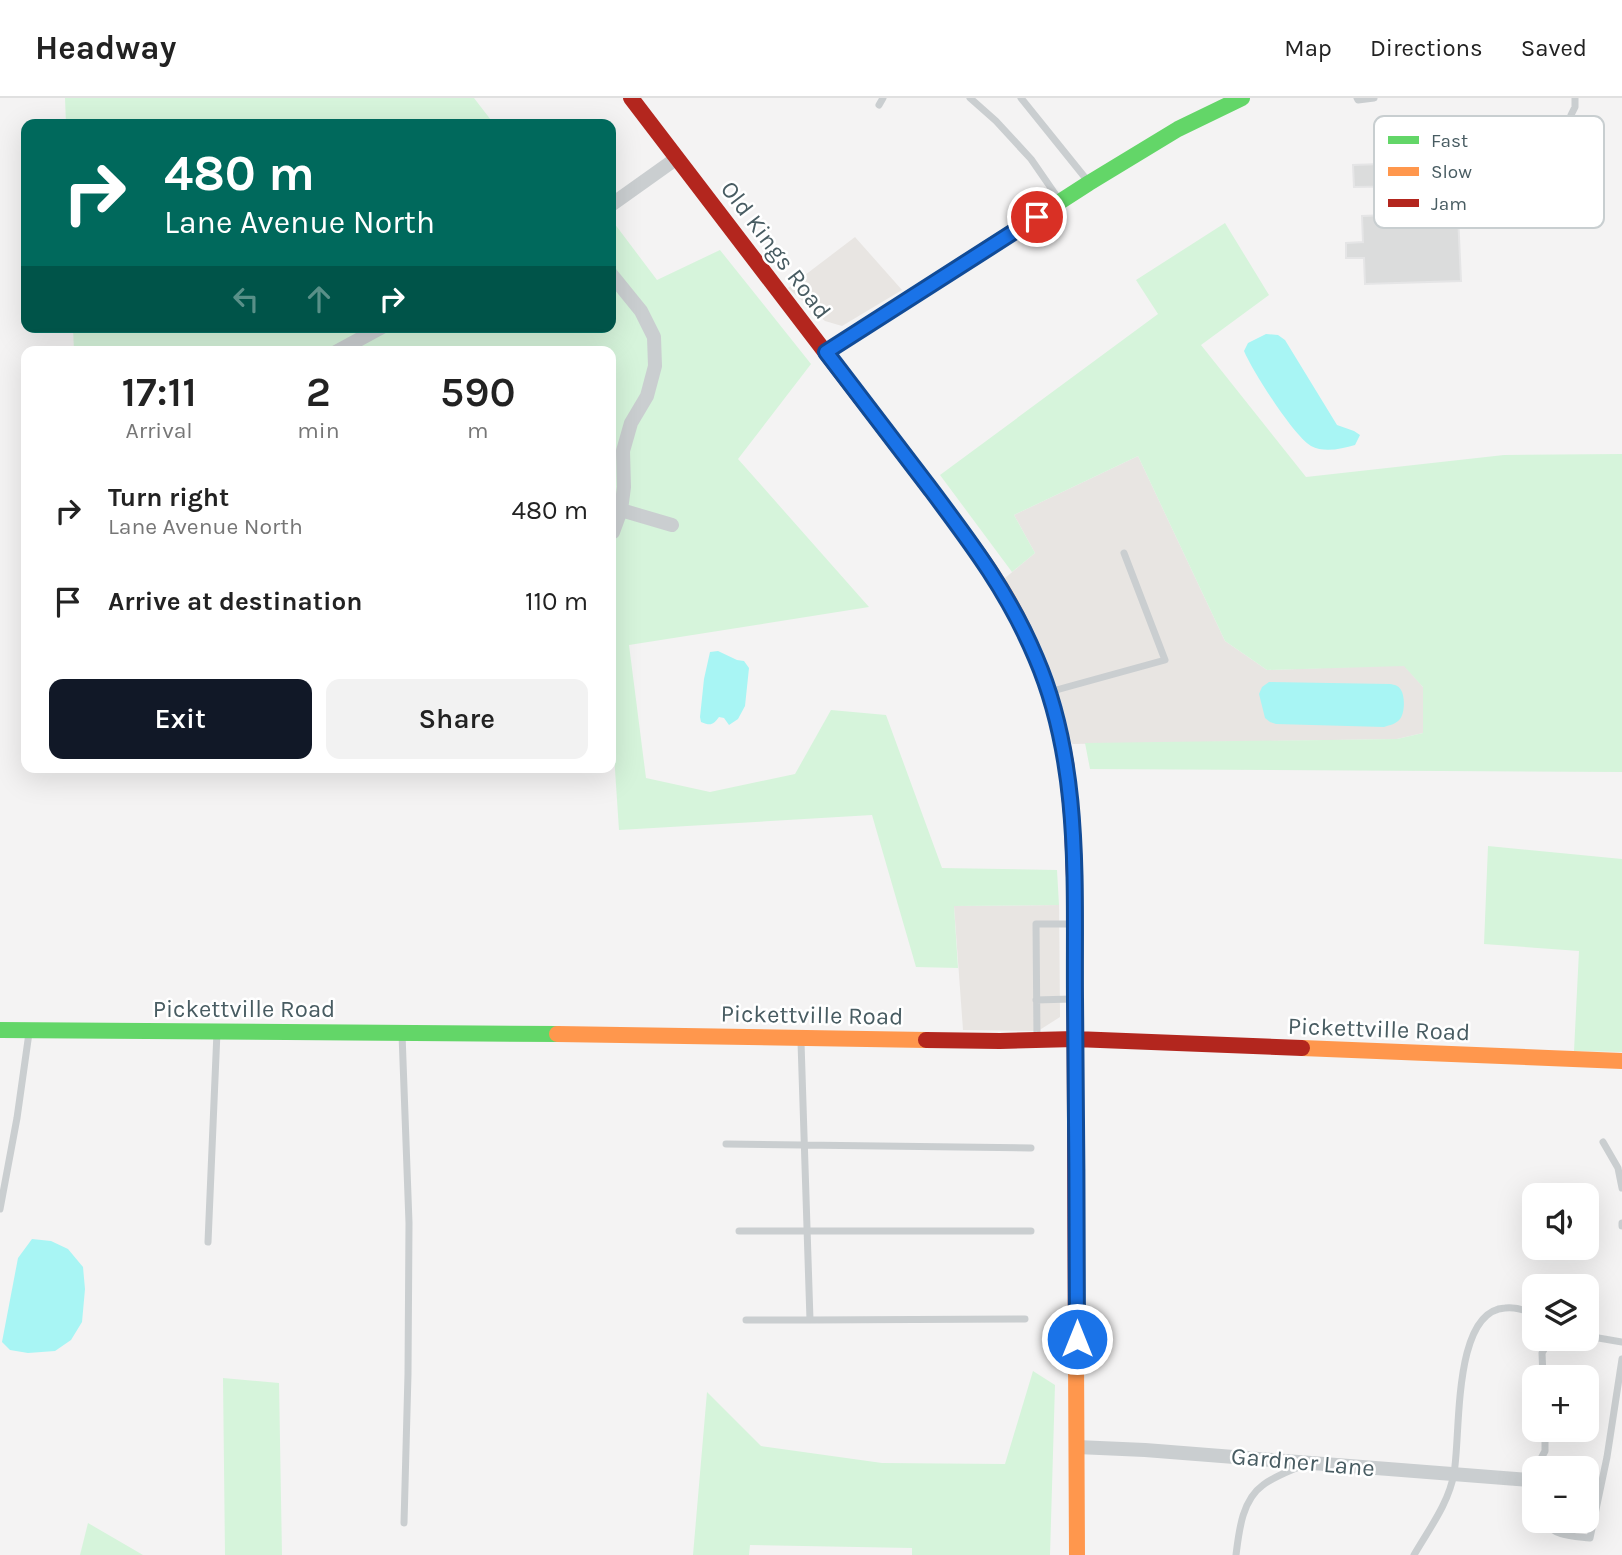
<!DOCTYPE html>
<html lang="en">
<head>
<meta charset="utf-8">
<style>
  body { margin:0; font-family:Karla,sans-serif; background:#f2f2f2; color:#222; height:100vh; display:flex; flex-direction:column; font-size:26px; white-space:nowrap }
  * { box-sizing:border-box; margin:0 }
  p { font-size:23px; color:#767676 }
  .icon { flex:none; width:38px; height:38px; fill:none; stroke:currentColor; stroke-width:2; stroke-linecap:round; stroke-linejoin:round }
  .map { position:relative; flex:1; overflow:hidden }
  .panel { position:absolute; left:21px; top:248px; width:595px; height:427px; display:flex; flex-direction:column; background:#fff; border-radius:14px; box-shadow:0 7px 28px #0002 }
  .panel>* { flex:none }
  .banner { position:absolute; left:21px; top:21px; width:595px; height:214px; border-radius:14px; box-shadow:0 7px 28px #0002; background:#00695c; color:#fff; overflow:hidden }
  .tools { position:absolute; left:1522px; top:1085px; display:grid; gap:14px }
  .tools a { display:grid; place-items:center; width:77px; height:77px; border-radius:14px; background:#fff; box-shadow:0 7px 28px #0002; font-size:35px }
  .pin { position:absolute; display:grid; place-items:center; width:60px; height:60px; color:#fff; margin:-30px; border:4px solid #fff; border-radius:50%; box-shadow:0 2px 7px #0007 }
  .me { position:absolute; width:77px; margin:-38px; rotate:0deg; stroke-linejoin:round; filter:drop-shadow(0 0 5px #0008) }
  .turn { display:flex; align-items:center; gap:24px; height:147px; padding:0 28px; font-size:32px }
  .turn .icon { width:91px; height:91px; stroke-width:2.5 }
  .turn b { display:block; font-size:49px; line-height:60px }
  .lanes { display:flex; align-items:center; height:66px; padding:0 28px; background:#0003; justify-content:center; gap:35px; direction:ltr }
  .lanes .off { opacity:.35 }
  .eta { display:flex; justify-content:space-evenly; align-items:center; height:119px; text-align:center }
  .eta b { font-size:42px; font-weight:600; line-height:49px }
  .button { display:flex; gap:14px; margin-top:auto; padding:14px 28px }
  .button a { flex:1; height:80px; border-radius:14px; background:#111827; color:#fff; font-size:28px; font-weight:600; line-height:80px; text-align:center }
  .button a+a { background:#f2f2f2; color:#222 }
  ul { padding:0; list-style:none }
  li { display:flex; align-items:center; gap:21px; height:91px; padding:0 28px }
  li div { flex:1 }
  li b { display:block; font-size:26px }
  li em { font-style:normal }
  header { display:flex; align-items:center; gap:42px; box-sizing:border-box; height:98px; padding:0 35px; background:#fff; border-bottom:2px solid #e0e0e0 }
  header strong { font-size:33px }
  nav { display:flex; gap:38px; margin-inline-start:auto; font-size:24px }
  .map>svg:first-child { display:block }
  .commercial { fill:#e8e5e2 }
  .green { fill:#d6f4db }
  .water { fill:#a8f5f4 }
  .building { fill:#dbdcdc; stroke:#e5e5e6; stroke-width:2 }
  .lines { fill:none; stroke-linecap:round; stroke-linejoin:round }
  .lane { stroke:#caced0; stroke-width:7 }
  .street { stroke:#caced0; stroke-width:14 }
  .fast { stroke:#63d668; stroke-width:16 }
  .slow { stroke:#ff974d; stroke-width:16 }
  .jam { stroke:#b3261e; stroke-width:16 }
  .route-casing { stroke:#114b97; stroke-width:18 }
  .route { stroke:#1a73e8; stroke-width:12 }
  .labels { text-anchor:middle; stroke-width:5; stroke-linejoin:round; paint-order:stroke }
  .street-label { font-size:24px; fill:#485c62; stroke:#fff }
  .key { fill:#fff; stroke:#c8ced0; stroke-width:2 }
  .key-label { font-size:19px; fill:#485c62 }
</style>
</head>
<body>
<header>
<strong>Headway</strong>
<nav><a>Map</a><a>Directions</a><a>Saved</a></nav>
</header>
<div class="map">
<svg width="1622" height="1457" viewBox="0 0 1622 1457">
  <rect width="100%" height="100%" fill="#f4f3f3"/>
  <path class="commercial" d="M 855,139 L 902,192 L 842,228 L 825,223 L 788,190 Z
    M 1138,358 L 1225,543 L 1267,572 L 1404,567 L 1423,589 L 1423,635 L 1397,641 L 1072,646 L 1005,480 L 1035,455 L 1014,417 Z
    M 1059,807 L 1060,919 L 1038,933 L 963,932 L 954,808 Z"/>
  <path class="green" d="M 65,0 L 474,0 L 494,26 L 66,26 Z
    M 611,121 L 657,182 L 720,152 L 811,266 L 738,361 L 869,509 L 629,547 L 646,680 L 710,694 L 795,676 L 831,612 L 886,617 L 942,770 L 1057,772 L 1059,807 L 954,808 L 958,870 L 916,869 L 872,717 L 619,732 L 611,611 L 611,254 L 74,254 L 73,229 L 611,229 Z
    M 1225,125 L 1269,197 L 1201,247 L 1306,379 L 1504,357 L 1622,356 L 1622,674 L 1090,671 L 1085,645 L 1397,641 L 1423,635 L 1423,589 L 1404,568 L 1267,572 L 1225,543 L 1138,358 L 1014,417 L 1035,455 L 1012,474 L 940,377 L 1158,216 L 1136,182 Z
    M 1488,748 L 1622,761 L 1622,954 L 1574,953 L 1579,853 L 1484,846 Z
    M 1033,1273 L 1055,1287 L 1050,1457 L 912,1457 L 912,1450 L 750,1447 L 749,1457 L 693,1457 L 707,1294 L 761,1348 L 882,1365 L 1005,1366 Z
    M 223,1280 L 279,1285 L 282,1457 L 225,1457 Z
    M 88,1425 L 143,1457 L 80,1457 Z"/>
  <path class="water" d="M 1266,236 L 1278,237 L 1285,242 L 1337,327 L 1354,333 L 1360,337 L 1355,347 C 1341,351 1324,355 1311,348 C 1293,337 1253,274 1244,253 L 1248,245 Z
    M 718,553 L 737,562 L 744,563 L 749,570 L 745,608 L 738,621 L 729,627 L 724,620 L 719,619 C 713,627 711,628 701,624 L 700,619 L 704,581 L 710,554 Z
    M 1269,584 L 1390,586 C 1395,587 1398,587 1401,592 C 1405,598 1405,615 1400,621 C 1396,626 1390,627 1384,629 L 1276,626 L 1270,624 L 1265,620 L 1259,596 L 1262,589 Z
    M 32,1141 L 51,1143 L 68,1151 L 83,1169 L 85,1191 L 82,1224 L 71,1242 L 55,1253 L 28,1255 L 10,1252 L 2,1244 L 18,1160 Z"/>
  <path class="building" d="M 1387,21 L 1399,21 L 1400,27 L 1408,27 L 1409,53 L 1415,52 L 1415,62 L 1477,61 L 1478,94 L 1457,95 L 1461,183 L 1365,186 L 1364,160 L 1346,160 L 1346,145 L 1363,144 L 1362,118 L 1417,116 L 1416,88 L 1354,89 L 1353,67 L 1381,66 L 1379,27 L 1388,26 Z"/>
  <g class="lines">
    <path class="lane" d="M 970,0 L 996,23 L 1031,61 L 1060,103
      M 1021,0 L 1087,82
      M 1357,0 L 1358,2 L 1374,0
      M 879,7 L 883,0
      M 1571,17 L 1575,9 L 1575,0
      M 1049,594 L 1165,562 L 1124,455
      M 1036,902 L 1071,901
      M 402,936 L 409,1125 L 408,1276 L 404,1425
      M 1037,940 L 1036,826 L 1070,826
      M 801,944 L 810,1222 L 1025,1221
      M 1603,1044 L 1618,1070 L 1622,1090
      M 726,1046 L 1031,1050
      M 0,1111 L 17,1020 L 29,935
      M 1622,1128 L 1622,1125
      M 739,1133 L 1031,1133
      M 208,1144 L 217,934
      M 746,1222 L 810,1222
      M 1587,1238 L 1622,1244
      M 1543,1279 L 1542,1255 L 1550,1241
      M 1536,1370 L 1545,1353 L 1545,1332
      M 1535,1373 L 1529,1382 L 1535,1401
      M 1544,1423 C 1555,1439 1572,1438 1590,1440 L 1607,1359 L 1622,1261
      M 1236,1457 C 1239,1433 1242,1402 1263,1387 C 1275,1378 1290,1373 1303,1367
      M 1414,1457 C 1429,1431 1449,1405 1454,1375 C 1461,1337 1452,1213 1505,1210 C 1516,1209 1525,1211 1535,1218"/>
    <path class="street" d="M 611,107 L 677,60
      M 611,176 L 641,213 L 654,239 L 655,268 L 647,298 L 631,325 L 623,353 L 624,389 L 621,412 L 613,434 L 611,435
      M 336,254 L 382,229
      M 621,412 L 672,427
      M 1077,1349 L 1145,1352 L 1529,1382"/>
    <path class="fast" d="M 826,254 L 1089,85 L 1178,31 L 1242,0
      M 0,932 L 557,936"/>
    <path class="slow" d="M 861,301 C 887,335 913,369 939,403 C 971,444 1002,485 1024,532 C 1044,574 1058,619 1066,664
      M 557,936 L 926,942
      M 1302,950 L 1622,963
      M 1076,1258 L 1077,1457"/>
    <path class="jam" d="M 631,0 L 861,301
      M 1066,664 L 1072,726 L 1074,780 L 1076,1258
      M 926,942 L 1000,943 L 1075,941 L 1302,950"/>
  </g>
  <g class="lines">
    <g class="route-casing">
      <path id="route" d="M 1037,119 L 826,254 C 860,299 895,344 929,389 C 971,445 1009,495 1036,560 C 1082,667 1074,787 1075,900 C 1076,1014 1077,1127 1077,1241"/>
    </g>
    <use href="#route" class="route"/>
  </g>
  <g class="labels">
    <g class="street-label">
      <text transform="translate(776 152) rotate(53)" y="8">Old Kings Road</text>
      <text x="244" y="919">Pickettville Road</text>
      <text transform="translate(812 917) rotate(1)" y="8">Pickettville Road</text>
      <text transform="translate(1379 931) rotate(2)" y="8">Pickettville Road</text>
      <text transform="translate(1303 1364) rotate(5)" y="8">Gardner Lane</text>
    </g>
  </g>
  <rect x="1374" y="18" width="230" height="112" rx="10" class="key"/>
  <rect x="1388" y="38" width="31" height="8" fill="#63d668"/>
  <rect x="1388" y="69" width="31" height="9" fill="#ff974d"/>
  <rect x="1388" y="101" width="31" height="8" fill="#b3261e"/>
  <g class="key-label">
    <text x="1431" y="49">Fast</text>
    <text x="1431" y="80">Slow</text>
    <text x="1431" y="112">Jam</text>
  </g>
</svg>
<div class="tools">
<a><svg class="icon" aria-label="sound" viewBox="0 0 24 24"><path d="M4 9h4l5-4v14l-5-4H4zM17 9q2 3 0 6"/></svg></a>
<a><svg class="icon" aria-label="layers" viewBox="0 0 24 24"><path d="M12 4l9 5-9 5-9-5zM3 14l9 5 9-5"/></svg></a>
<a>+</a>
<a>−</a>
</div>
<div class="pin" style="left:1037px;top:119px;background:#d93025"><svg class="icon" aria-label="arrive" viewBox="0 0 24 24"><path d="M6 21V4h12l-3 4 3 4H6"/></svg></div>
<svg class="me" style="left:1077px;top:1241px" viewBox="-20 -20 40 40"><circle r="17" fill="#1a73e8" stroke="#fff" stroke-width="3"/><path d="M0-11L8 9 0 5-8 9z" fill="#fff"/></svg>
<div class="banner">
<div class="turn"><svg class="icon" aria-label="right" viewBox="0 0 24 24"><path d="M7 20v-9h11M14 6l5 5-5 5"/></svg><div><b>480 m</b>Lane Avenue North</div></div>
<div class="lanes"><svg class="icon off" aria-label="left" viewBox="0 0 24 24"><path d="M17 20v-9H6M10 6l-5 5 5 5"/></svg><svg class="icon off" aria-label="ahead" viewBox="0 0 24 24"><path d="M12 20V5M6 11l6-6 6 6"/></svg><svg class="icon" aria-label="right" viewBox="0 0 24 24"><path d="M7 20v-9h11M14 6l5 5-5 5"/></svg></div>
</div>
<section class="panel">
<div class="eta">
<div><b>17:11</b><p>Arrival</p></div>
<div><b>2</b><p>min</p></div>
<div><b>590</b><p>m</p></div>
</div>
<ul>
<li><svg class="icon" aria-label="right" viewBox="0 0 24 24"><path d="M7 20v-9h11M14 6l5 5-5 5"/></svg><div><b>Turn right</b><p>Lane Avenue North</p></div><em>480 m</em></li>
<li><svg class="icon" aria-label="arrive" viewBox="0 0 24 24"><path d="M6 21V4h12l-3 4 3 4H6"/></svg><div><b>Arrive at destination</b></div><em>110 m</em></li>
</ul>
<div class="button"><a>Exit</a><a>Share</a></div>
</section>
</div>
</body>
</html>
